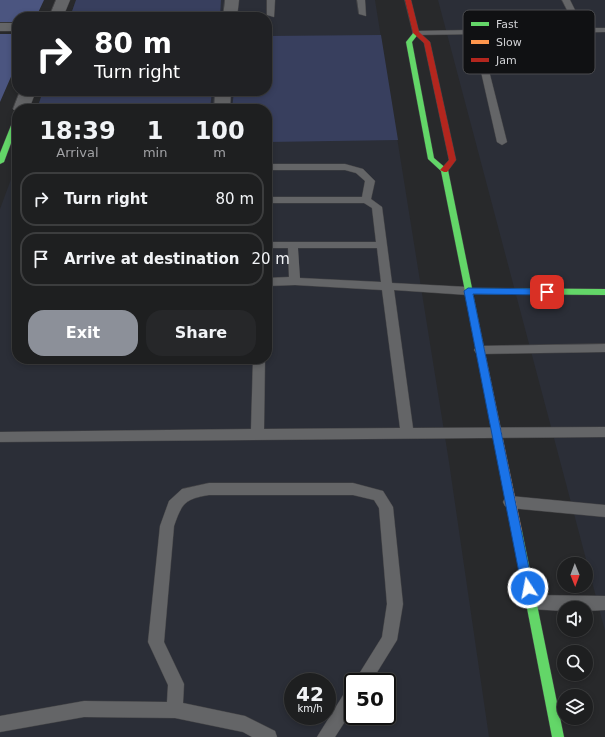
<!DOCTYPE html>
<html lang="en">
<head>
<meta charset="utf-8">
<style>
  body { margin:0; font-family:"DejaVu Sans",sans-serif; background:#262729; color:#f1f3f6; height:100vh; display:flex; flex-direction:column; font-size:15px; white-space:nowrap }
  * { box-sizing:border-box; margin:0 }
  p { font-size:13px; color:#a1a2a5 }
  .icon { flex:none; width:22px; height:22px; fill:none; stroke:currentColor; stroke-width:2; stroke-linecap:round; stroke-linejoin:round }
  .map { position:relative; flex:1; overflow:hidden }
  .panel { position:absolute; left:12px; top:104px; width:260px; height:260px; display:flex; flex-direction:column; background:#1e1f20; border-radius:16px; box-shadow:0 2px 6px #0003,0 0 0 1px #3c3d3e }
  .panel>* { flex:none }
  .top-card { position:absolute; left:12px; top:12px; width:260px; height:84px; border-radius:16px; box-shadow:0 2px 6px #0003,0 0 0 1px #3c3d3e; background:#202124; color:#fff; overflow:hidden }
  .needle { width:26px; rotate:179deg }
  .tools { position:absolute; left:557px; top:557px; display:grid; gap:8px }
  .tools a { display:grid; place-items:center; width:36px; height:36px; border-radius:50%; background:#1e1f20; box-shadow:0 2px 6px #0003,0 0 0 1px #3c3d3e; font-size:20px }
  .speed { position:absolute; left:284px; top:673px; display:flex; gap:8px; font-size:20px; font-weight:700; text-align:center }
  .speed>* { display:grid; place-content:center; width:52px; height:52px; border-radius:50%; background:#1e1f20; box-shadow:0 2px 6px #0003,0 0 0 1px #3c3d3e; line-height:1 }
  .speed small { font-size:10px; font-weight:400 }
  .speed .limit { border:2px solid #111; border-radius:6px; background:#fff; color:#111 }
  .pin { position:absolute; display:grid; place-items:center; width:34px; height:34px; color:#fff; margin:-17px; border-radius:8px; box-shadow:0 2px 6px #0006 }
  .me { position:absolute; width:44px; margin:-22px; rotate:349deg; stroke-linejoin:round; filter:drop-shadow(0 0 3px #0008) }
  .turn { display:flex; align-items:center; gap:14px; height:84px; padding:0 16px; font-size:18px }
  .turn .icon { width:52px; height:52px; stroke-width:2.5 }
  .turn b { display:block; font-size:28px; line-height:34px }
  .eta { display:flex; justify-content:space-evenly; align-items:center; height:68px; text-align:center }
  .eta b { font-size:24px; font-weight:700; line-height:28px }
  .action { display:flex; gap:8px; margin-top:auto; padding:8px 16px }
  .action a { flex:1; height:46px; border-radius:16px; background:#8c9099; color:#fff; font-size:16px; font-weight:700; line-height:46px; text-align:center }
  .action a+a { background:#262729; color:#f1f3f6 }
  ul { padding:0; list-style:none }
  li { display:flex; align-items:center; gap:12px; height:54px; margin:0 8px 6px; padding:0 8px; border:2px solid #3c3d3e; border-radius:16px }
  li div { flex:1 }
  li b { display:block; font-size:15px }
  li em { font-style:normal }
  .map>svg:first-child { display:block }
  .built { fill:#2b2e37; fill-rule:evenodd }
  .green { fill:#383f5e }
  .forest { fill:#4b5580 }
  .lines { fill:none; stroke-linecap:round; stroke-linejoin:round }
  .lane-casing { stroke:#444446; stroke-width:1 }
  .street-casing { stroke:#444446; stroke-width:1 }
  .fast-casing { stroke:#444446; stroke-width:1 }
  .slow-casing { stroke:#444446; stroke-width:1 }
  .jam-casing { stroke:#444446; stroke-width:1 }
  .lane { fill:#646567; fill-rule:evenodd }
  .street { fill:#646567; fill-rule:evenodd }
  .fast { fill:#63d668; fill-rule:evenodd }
  .slow { fill:#ff974d; fill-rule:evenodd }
  .jam { fill:#b3261e; fill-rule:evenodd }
  .route { fill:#1a73e8; stroke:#114b97 }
  .key { fill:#101113; stroke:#4a4b4e; stroke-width:1 }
  .key-label { font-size:11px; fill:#d2d3d6 }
</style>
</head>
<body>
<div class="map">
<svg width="605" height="737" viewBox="0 0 605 737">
  <rect width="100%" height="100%" fill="#28292b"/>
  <path class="built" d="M 76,0 L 375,0 L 449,462 L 489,737 L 0,737 L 0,209 L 17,163 L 17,359 L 267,359 L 267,109 L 37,109 L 43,91 L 267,91 L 267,17 L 70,17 ZM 293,682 L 327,682 L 327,716 L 293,716 ZM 353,682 L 387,682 L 387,716 L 353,716 Z
    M 438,0 L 605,0 L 605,631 Z"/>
  <path class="green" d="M 76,0 L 221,0 L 220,17 L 70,17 Z
    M 381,35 L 398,140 L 267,142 L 267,109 L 232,109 L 234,91 L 267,91 L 267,36 Z
    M 43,91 L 212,91 L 210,109 L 37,109 Z"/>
  <path class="forest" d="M 0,0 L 44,0 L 36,17 L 17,17 L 17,22 L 0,22 Z
    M 0,34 L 17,34 L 17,63 L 0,102 Z"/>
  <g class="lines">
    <g class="lane-casing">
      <path id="lane" d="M 267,0 L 275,0 L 274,17 L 267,15 Z
        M 357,0 L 365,0 L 366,16 L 359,14 Z
        M 562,0 L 570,0 L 584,28 L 605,28 L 605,32 L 416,35 L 412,33 L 416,31 L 576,28 Z
        M 488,49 L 492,51 L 485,55 L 507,142 L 502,145 L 497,142 L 477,54 Z
        M 267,164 L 345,164 L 363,169 L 375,181 L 371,199 L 382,207 L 392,283 L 468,287 L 474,291 L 468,295 L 394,290 L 413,428 L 605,427 L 605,437 L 0,442 L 0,432 L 251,429 L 253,359 L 265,359 L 264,429 L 400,428 L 382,290 L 295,285 L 267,286 L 267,278 L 289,277 L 288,248 L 267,248 L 267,242 L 376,242 L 372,208 L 364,203 L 267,203 L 267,197 L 362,197 L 365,181 L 356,173 L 345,170 L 267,170 ZM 298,248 L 377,248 L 381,282 L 300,278 Z
        M 605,344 L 605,352 L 480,354 L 476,353 L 474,350 L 476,347 L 480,346 Z
        M 209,483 L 353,483 L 383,491 L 393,507 L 403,604 L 397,640 L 371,682 L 354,682 L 382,637 L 387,604 L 379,508 L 374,500 L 353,495 L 209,495 C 185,499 182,503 174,526 L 164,642 L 184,684 L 183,703 L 245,716 L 275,731 L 277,737 L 252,737 L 243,732 L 175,718 L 84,717 L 0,732 L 0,716 L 84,701 L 167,702 L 168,685 L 148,642 L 160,526 L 169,501 L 182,489 Z
        M 510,496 L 605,505 L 605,517 L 510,508 L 505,506 L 503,502 L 505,498 Z
        M 530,595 L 605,596 L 605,610 L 586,611 L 586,608 L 564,608 L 564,611 L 530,609 L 525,607 L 523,602 L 525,597 Z
        M 353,687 L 353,709 L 335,737 L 317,737 L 347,689 Z"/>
    </g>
    <g class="street-casing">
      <path id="street" d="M 56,0 L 70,0 L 63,17 L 49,17 Z
        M 225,0 L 239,0 L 237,17 L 223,17 Z
        M 0,23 L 17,23 L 17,31 L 0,31 Z
        M 20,91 L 36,91 L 29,109 L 17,109 L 17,113 L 13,109 Z
        M 215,91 L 231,91 L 230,109 L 214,109 Z"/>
    </g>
    <g class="fast-casing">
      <path id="fast" d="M 416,31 L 419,33 L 412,42 L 434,158 L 448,170 L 472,288 L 605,289 L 605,295 L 473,294 L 478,319 L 477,321 L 471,321 L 441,171 L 428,159 L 406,42 L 414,32 Z
        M 17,116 L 17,127 L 4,162 L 0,164 L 0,153 L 14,118 Z
        M 517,526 L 521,528 L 522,531 L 564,737 L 552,737 L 512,531 L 513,528 Z"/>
    </g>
    <g class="slow-casing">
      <path id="slow" d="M 474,316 L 478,319 L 522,531 L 521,534 L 517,536 L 513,534 L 512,531 L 470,319 Z"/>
    </g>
    <g class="jam-casing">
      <path id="jam" d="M 405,0 L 411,0 L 419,32 L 430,42 L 456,160 L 447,172 L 444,172 L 440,170 L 449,160 L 424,43 L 413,33 Z"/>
    </g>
    <use href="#lane" class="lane"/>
    <use href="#street" class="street"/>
    <use href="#fast" class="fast"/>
    <use href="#slow" class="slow"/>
    <use href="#jam" class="jam"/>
  </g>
  <path class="route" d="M 468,288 L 547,289 L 552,292 L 547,295 L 473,294 L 533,588 L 532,592 L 528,593 L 524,592 L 522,588 L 464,291 Z"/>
  <rect x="463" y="10" width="132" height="64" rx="6" class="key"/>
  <rect x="471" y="22" width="18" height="4" fill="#63d668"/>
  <rect x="471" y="40" width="18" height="4" fill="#ff974d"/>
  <rect x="471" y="58" width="18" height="4" fill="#b3261e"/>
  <g class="key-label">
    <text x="496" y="28">Fast</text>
    <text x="496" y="46">Slow</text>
    <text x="496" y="64">Jam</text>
  </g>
</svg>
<div class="tools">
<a><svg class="needle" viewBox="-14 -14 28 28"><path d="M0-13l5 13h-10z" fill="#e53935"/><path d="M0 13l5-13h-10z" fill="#a1a2a5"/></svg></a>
<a><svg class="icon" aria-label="sound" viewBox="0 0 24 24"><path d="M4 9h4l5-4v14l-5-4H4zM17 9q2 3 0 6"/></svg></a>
<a><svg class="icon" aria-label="search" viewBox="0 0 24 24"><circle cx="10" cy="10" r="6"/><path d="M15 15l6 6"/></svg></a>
<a><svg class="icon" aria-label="layers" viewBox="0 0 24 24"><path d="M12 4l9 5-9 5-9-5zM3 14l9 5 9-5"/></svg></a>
</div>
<div class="speed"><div>42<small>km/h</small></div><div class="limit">50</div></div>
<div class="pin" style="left:547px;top:292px;background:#d93025"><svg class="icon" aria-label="arrive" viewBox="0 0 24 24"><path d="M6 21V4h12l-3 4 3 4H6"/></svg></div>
<svg class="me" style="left:528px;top:588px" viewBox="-20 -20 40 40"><circle r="17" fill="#1a73e8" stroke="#fff" stroke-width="3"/><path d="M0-11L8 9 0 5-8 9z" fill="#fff"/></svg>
<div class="top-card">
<div class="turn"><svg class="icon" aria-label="right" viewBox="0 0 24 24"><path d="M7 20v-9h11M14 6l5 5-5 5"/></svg><div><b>80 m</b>Turn right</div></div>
</div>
<section class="panel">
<div class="eta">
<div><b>18:39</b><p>Arrival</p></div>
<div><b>1</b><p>min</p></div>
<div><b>100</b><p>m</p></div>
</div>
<ul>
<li><svg class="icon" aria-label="right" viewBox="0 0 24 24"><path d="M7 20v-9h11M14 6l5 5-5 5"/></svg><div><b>Turn right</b></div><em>80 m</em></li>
<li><svg class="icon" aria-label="arrive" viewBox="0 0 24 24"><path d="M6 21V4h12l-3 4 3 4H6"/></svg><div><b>Arrive at destination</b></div><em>20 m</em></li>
</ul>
<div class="action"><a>Exit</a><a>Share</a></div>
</section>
</div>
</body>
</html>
